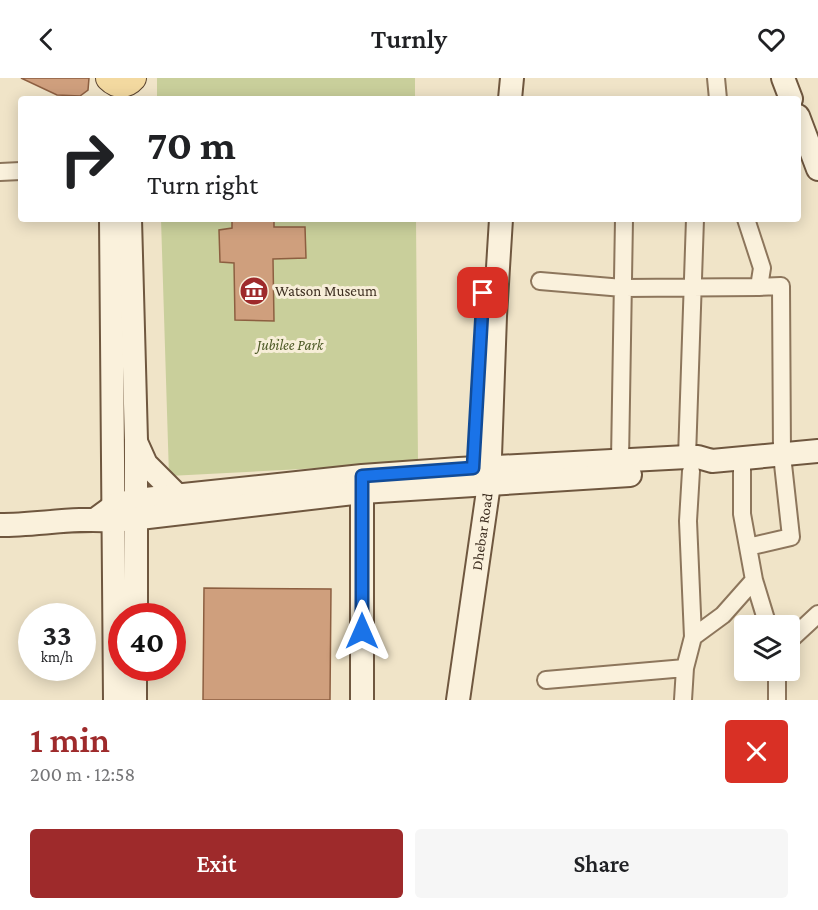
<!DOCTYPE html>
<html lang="en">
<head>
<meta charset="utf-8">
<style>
  body { margin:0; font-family:"Crimson Pro",serif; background:#f6f6f6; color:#202124; height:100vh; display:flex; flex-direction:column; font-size:22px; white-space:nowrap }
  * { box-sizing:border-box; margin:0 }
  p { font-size:20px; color:#757577 }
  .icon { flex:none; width:33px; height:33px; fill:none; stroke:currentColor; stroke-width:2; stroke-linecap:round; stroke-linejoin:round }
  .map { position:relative; height:622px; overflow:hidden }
  .details { display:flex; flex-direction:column; background:#fff; flex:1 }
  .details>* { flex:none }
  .hud { position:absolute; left:18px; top:18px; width:783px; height:126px; border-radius:6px; box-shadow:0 3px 15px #0003; background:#fff; color:#202124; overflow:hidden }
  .fabs { position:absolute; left:734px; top:537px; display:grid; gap:12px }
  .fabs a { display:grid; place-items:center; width:66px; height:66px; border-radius:6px; background:#fff; box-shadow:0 3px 15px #0003; font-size:30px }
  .speed { position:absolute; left:18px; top:525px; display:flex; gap:12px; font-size:30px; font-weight:700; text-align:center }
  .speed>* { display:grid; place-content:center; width:78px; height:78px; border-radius:50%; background:#fff; box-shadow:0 3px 15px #0003; line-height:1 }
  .speed small { font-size:15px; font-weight:400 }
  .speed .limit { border:9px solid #d22; background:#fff; color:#111 }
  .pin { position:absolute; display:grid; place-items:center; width:51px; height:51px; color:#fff; margin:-26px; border-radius:12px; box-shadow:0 3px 9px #0006 }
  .me { position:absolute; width:66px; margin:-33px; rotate:0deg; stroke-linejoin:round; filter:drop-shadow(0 0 4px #0008) }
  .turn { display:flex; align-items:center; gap:21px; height:126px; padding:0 30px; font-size:27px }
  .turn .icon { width:78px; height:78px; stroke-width:2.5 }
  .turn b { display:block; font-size:42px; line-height:51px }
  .round { display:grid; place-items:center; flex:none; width:63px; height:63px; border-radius:6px; background:#f6f6f6 }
  .overview { display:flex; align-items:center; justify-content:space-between; height:102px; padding:0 30px }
  h1 { font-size:36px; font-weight:600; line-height:45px; color:#9e2a2b }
  .cta { display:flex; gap:12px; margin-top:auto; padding:12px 30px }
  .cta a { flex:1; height:69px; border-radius:6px; background:#9e2a2b; color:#fff; font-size:24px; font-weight:600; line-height:69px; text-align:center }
  .cta a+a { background:#f6f6f6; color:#202124 }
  header { display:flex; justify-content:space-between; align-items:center; height:78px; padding:0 30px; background:#fff; font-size:27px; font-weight:600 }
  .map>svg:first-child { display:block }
  .green { fill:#c9cf9b }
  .building { fill:#cf9f7d; stroke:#8d5f41; stroke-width:1.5 }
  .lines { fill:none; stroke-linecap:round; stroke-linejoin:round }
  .street-casing { stroke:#8d765c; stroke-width:20 }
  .secondary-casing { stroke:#6f573f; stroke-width:26 }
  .primary-casing { stroke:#5b4430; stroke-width:28 }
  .street { stroke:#faf1dc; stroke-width:16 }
  .secondary { stroke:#faf1dc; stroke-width:22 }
  .primary { stroke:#f3d9a0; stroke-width:26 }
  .route-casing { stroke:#114b97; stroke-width:15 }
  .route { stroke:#1a73e8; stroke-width:10 }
  .labels { text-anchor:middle; stroke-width:6; stroke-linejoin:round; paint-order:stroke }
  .poi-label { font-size:15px; fill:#3d2e20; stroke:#f7eed8; text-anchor:start }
  .park-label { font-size:15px; font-style:italic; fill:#4d5a26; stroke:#f7eed8 }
  .street-label { font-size:15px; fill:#3d2e20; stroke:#f7eed8 }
</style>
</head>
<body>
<header><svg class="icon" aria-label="back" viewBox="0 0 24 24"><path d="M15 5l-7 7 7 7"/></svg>Turnly<svg class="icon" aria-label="heart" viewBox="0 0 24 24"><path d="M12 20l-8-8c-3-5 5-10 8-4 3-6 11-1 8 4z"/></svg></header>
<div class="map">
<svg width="818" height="622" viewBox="0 0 818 622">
  <rect width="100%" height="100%" fill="#f0e4c8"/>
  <path class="green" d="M 157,0 L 415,0 L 415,21 L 157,21 Z
    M 161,141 L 416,141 L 418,385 L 169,398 Z"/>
  <path class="building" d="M 21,0 L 89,0 L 88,12 L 80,18 L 57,17 Z
    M 232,141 L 274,141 L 274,149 L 305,149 L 306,180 L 273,181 L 274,243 L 235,242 L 234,185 L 220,184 L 219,152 L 232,150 Z
    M 204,510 L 331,511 L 330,622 L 203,622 Z"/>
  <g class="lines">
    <g class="street-casing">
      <path id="street" d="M 716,0 L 718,21
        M 0,94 L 21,93
        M 540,203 L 623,210 L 759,209 L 762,190 L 746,141
        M 687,379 L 695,141
        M 742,381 L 742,436 L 754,502 L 768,548
        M 620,382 L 624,141
        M 748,469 L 791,459 L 782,377 L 781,208 L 759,209
        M 693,559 L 723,537 L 754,502
        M 789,563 L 818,536
        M 777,592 L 777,622
        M 546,602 L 685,590
        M 683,622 L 685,590 L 693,559 L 688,443 L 691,393"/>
    </g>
    <g class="secondary-casing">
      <g id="secondary">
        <path d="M 783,0 L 791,21"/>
        <path d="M 510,21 L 512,0"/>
        <path d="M 798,38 L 818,91"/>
        <path d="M 111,141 L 115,622"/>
        <path d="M 130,141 L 136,362 L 136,538"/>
        <path d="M 137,366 L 146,386 L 178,418"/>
        <path d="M 362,402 L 362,622"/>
        <path d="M 96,441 L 115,427 L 136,422 L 362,398 L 459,391 L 687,379 L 698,379 L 712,383 L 818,373"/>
        <path d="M 0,447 C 38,447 76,439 114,443 L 362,414 L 630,397"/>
        <path d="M 135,622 L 135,590"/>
        <path id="s1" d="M 458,622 L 489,406 L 495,238 L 501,141"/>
      </g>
    </g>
    <g class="primary-casing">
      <path id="primary" d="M 109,0 C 117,8 126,8 133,0"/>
    </g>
    <use href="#street" class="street"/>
    <use href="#secondary" class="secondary"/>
    <use href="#primary" class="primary"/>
  </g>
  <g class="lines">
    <g class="route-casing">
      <path id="route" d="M 362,553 L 362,398 L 473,390 L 483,215"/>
    </g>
    <use href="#route" class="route"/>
  </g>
  <defs>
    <g id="museum-disc" transform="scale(1.5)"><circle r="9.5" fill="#9e2a2b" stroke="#f7eed8"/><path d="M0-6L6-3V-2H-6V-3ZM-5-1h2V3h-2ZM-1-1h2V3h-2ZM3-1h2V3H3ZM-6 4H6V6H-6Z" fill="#fff"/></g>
  </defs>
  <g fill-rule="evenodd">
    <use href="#museum-disc" x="254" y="213"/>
  </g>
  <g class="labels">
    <g class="poi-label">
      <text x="275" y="218">Watson Museum</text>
    </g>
    <g class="park-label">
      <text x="290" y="272">Jubilee Park</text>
    </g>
    <g class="street-label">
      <text dy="5" stroke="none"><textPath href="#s1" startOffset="170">Dhebar Road</textPath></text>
    </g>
  </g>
</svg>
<div class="fabs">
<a><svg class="icon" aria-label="layers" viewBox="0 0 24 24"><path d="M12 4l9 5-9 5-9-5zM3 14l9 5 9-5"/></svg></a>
</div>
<div class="speed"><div>33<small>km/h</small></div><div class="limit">40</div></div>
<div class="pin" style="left:483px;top:215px;background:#d93025"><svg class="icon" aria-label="arrive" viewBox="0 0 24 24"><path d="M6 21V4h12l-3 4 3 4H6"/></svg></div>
<svg class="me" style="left:362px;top:553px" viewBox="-20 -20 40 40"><path d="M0-17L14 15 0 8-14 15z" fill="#1a73e8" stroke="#fff" stroke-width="4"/></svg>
<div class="hud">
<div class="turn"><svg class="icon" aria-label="right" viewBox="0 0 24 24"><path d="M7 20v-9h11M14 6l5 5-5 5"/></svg><div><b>70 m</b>Turn right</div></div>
</div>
</div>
<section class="details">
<div class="overview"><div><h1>1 min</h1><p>200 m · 12:58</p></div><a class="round" style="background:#d93025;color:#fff"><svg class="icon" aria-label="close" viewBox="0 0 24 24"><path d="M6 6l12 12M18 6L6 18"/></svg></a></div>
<div class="cta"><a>Exit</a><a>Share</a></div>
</section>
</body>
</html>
